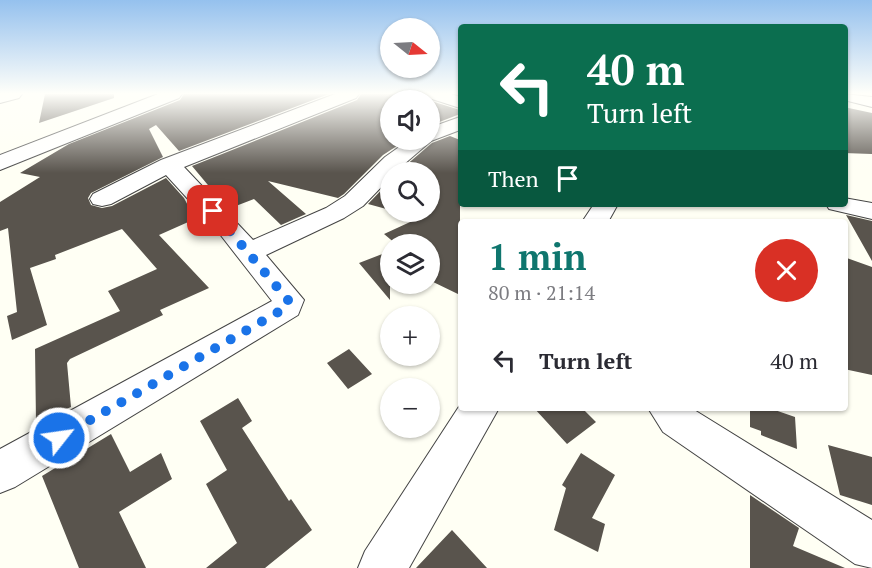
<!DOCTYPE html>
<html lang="en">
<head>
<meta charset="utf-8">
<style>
  body { margin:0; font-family:"PT Serif",serif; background:#f7f7f7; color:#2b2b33; height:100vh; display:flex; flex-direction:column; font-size:22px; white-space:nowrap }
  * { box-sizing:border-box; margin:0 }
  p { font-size:20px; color:#7c7c81 }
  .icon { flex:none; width:33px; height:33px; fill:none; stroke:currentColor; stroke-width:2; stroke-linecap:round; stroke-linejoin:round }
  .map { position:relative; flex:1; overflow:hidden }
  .side { position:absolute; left:458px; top:219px; width:390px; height:192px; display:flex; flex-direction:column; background:#fff; border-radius:6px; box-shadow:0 2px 4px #0004 }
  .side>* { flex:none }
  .guide { position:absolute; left:458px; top:24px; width:390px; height:183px; border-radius:6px; box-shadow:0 2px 4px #0004; background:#0b6e4f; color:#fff; overflow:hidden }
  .needle { width:39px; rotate:108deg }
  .buttons { position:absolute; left:380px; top:18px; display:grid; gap:12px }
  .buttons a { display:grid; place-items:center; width:60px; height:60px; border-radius:50%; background:#fff; box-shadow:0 2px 4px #0004; font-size:30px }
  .pin { position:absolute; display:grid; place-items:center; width:51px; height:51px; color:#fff; margin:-26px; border-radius:12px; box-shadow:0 3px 9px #0006 }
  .me { position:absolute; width:66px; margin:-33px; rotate:60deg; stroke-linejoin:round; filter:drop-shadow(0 0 4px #0008) }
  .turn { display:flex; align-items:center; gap:21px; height:126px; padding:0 30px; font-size:27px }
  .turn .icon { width:78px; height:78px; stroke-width:2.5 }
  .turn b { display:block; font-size:42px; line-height:51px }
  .then { display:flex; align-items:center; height:57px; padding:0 30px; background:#0003; gap:12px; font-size:22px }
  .round { display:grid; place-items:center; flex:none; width:63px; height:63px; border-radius:32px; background:#f7f7f7 }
  .summary { display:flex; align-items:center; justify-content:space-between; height:102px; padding:0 30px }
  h1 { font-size:36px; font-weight:800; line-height:45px; color:#0f766e }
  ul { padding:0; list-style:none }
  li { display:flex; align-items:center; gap:18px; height:78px; padding:0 30px }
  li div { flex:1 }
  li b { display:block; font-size:22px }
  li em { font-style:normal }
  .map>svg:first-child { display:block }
  .building { fill:#59544d }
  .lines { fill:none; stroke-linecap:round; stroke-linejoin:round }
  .minor-casing { stroke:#444; stroke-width:2 }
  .minor { fill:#fff; fill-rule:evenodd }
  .route { stroke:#1a73e8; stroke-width:10; stroke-dasharray:0 18 }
</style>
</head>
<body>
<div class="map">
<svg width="872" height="568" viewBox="0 0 872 568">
  <rect width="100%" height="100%" fill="#fffff4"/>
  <path class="building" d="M 45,94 L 114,94 L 114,98 L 39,123 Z
    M 184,94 L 329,94 L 179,151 L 156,125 L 149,129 L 163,157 L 91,193 L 88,198 L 91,205 L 102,208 L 112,206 L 166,178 L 184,198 L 195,219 L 159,235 L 209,288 L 160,310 L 163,315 L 70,359 L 67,363 L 71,407 L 36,422 L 35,349 L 120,311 L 108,291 L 157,269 L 122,229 L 55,255 L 56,259 L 30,268 L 47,325 L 12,340 L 7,316 L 17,312 L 8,228 L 0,231 L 0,202 L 40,177 L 20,173 L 69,144 L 180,100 Z
    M 361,94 L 424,94 L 428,100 L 460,110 L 460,114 L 429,126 L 429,100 L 390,100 L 390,140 L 406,140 L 383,155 L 344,194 L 338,198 L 268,181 L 306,214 L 281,225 L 254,199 L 228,209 L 192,166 L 357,100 Z
    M 844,107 L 872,113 L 872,154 L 844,153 Z
    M 450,136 L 460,140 L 460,295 L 429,280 L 429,244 L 396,244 L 384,234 L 421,217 L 397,212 L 429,212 L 429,172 L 398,172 L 432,143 Z
    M 390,181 L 390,210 L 368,204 Z
    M 846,215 L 872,221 L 872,261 Z
    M 390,251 L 390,300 L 359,263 Z
    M 844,257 L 872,267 L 872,375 L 844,369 Z
    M 349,349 L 372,374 L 348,389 L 327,363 Z
    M 238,398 L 252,421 L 242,428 L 289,501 L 291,499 L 312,530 L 265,568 L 206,568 L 237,543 L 206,484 L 227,470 L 200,421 Z
    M 534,408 L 582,408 L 596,422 L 567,444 Z
    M 750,408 L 769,408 L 795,417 L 797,449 L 761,435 L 761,431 L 750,427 Z
    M 111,434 L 130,472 L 161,453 L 172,479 L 119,512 L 146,568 L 79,568 L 42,476 Z
    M 828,445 L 872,457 L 872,505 L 840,495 Z
    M 581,453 L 615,475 L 592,518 L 605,524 L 598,552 L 554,530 L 566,488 L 562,485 Z
    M 750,495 L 799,528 L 793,546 L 845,568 L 750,568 Z
    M 452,530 L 487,568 L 416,568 Z"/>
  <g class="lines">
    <g class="minor-casing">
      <path id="minor" d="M 0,94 L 22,94 L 19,98 L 0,103 Z
        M 158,94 L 182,94 L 179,98 L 0,170 L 0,155 Z
        M 335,94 L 359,94 L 356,98 L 184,167 L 253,240 L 326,208 L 345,196 L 385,157 L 409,140 L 429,140 L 429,128 L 460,117 L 460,130 L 431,141 L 395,172 L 390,172 L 390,178 L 363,206 L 344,218 L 266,255 L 304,300 L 298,315 L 15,487 L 0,493 L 0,449 L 272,301 L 219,233 L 166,175 L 111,204 L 102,206 L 93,204 L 90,199 L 93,194 L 161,160 Z
        M 426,94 L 451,94 L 460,97 L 460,108 L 429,98 Z
        M 844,94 L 872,97 L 872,107 L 844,100 Z
        M 844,198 L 872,203 L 872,219 L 829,209 L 826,204 L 844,204 Z
        M 594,204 L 618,204 L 608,222 L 582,222 Z
        M 460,405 L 460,408 L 499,408 L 409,568 L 358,568 L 365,551 Z
        M 648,408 L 691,408 L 872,520 L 872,568 L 855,564 L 663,432 Z"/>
    </g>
    <use href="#minor" class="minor"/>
  </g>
  <linearGradient id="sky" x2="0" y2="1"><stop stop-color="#95c1ee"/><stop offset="0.54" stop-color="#fffffa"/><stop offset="1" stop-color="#fffffa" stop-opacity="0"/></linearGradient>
  <rect width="872" height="173" fill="url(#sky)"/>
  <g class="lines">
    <path class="route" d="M 59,438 L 287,307 L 288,300 L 213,211"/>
  </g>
</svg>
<div class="buttons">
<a><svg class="needle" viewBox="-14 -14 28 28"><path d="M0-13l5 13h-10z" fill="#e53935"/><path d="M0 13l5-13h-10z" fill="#7c7c81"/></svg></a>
<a><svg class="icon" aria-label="sound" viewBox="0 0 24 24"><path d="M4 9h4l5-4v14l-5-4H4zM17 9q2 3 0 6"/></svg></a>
<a><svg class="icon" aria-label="search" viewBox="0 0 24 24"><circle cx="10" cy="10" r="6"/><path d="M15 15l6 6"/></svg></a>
<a><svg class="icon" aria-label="layers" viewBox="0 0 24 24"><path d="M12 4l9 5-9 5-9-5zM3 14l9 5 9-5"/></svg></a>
<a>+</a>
<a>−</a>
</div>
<div class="pin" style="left:213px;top:211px;background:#d93025"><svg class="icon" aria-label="arrive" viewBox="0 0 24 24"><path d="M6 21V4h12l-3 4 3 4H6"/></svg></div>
<svg class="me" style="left:59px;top:438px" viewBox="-20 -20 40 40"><circle r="17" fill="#1a73e8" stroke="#fff" stroke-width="3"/><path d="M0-11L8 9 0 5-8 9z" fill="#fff"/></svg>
<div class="guide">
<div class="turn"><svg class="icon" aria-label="left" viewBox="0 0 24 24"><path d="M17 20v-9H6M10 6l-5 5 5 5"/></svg><div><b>40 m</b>Turn left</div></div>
<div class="then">Then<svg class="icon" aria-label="arrive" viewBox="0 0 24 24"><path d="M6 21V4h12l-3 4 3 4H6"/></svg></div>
</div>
<section class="side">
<div class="summary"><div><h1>1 min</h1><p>80 m · 21:14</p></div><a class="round" style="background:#d93025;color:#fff"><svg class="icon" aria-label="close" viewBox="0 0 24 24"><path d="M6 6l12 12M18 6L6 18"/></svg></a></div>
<ul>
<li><svg class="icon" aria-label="left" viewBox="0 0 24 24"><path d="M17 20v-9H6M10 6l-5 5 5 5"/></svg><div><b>Turn left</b></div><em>40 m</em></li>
</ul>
</section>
</div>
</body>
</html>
